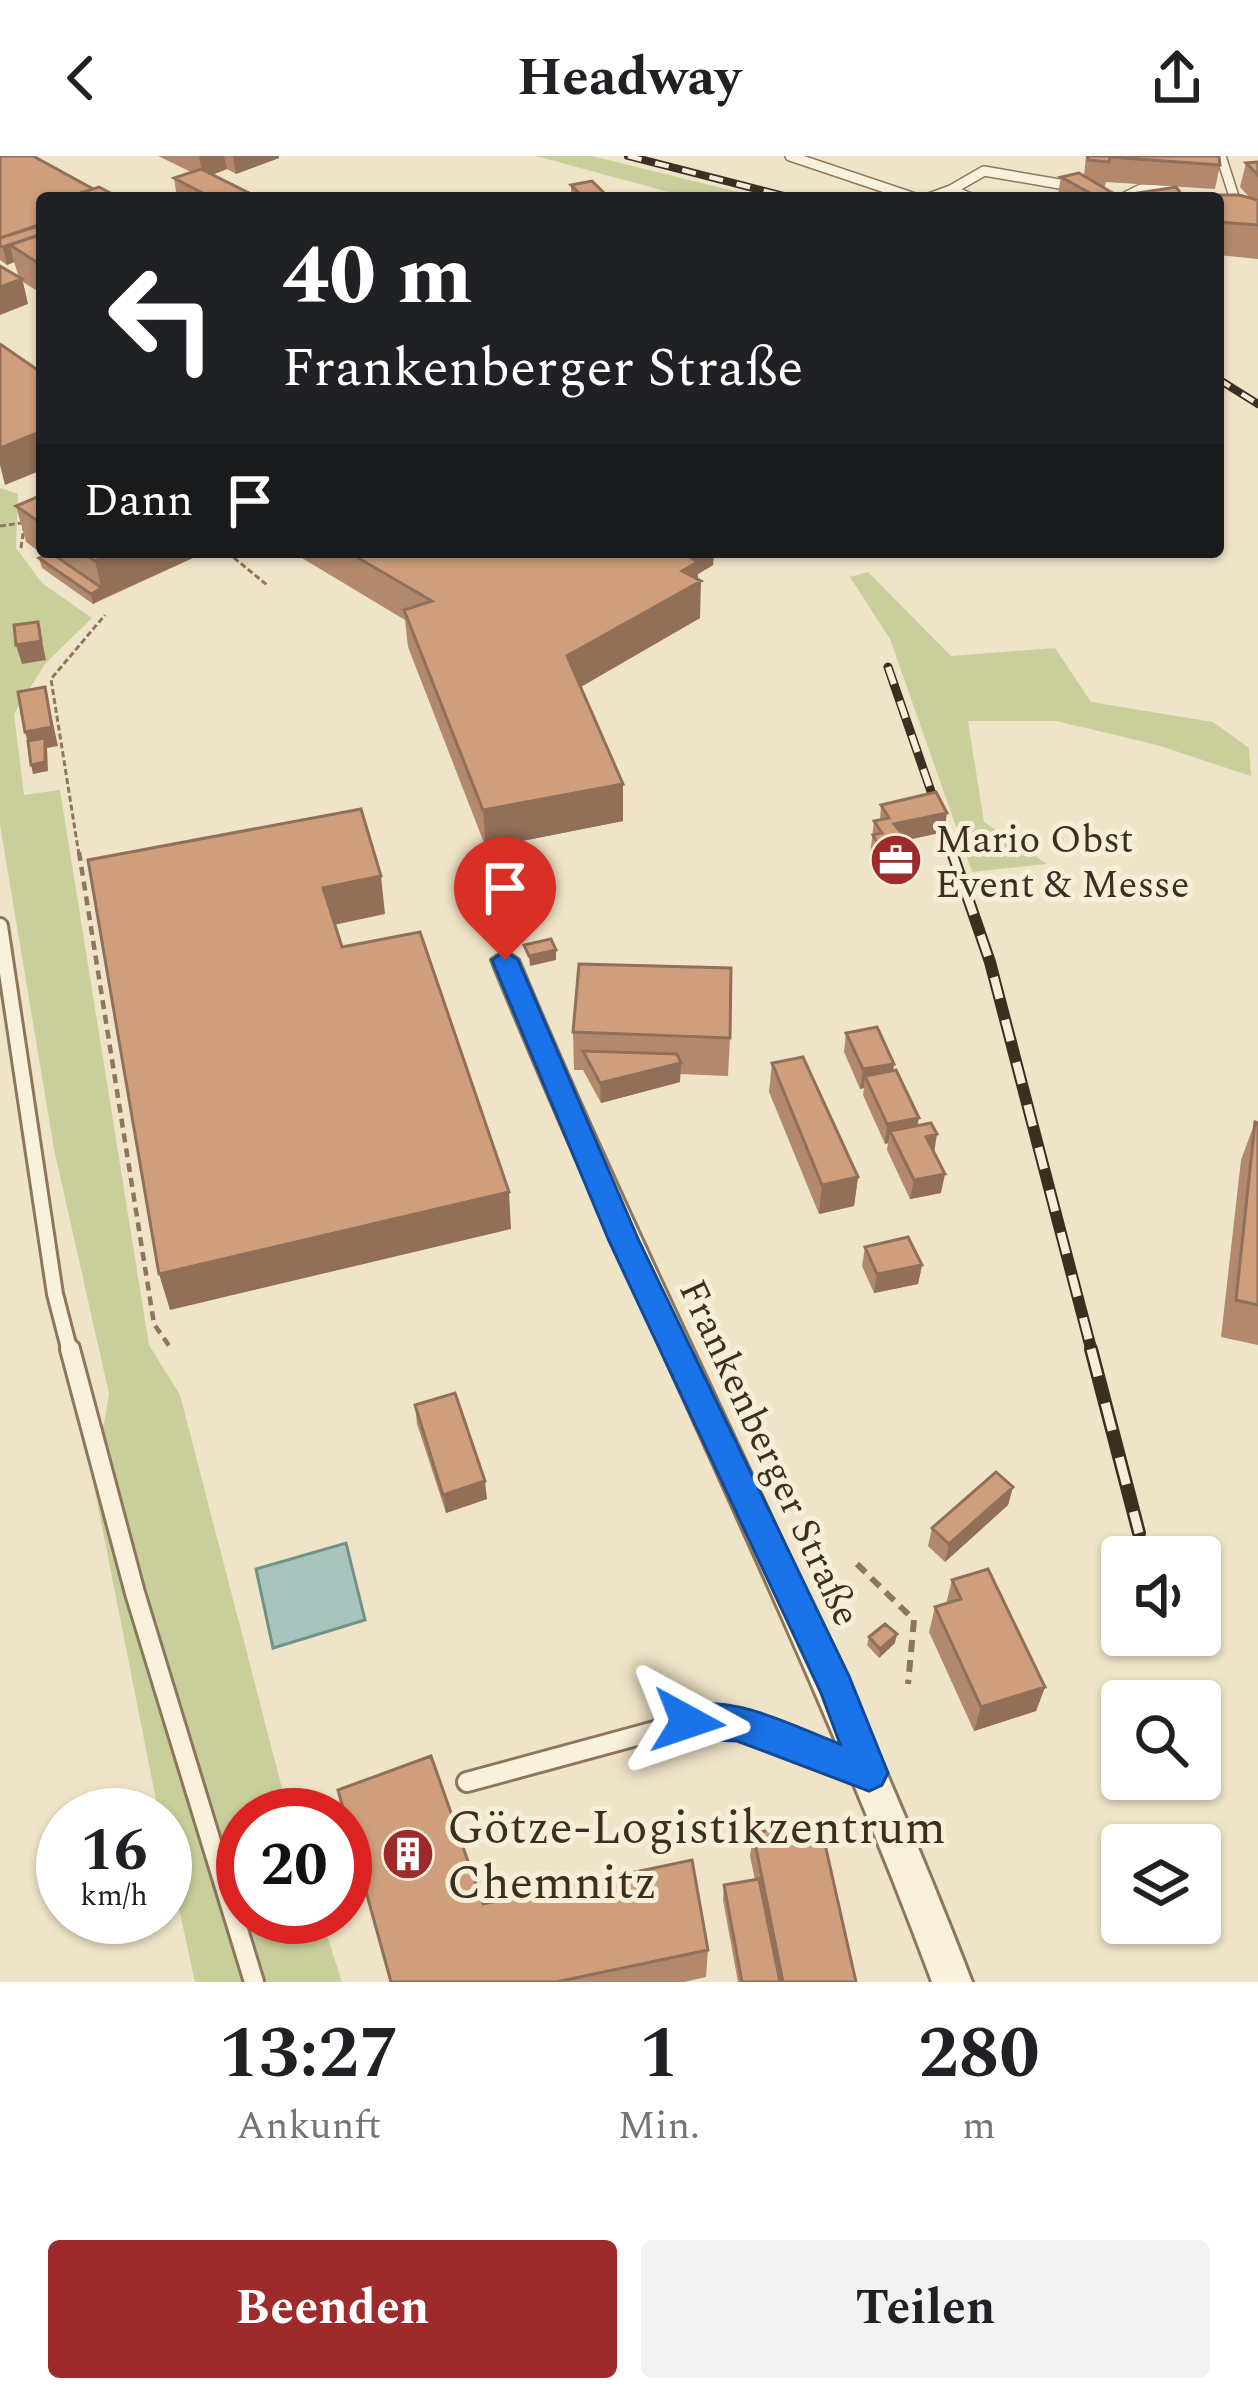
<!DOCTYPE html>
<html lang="de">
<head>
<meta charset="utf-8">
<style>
  body { margin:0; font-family:Spectral,serif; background:#f2f2f2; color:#202124; height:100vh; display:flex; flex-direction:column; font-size:45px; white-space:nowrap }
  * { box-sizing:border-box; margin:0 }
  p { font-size:39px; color:#757577 }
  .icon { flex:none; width:66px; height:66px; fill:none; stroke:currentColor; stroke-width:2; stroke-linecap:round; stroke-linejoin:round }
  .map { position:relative; height:1826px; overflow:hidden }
  .drawer { display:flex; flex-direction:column; background:#fff; flex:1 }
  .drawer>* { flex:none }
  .guide { position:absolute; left:36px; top:36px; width:1188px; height:366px; border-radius:12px; box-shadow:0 3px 9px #0004; background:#202124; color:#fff; overflow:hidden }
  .buttons { position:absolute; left:1101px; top:1380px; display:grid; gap:24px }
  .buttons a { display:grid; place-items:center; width:120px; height:120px; border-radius:12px; background:#fff; box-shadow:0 3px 9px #0004; font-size:60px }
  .speed { position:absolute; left:36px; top:1632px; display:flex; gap:24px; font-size:60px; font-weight:700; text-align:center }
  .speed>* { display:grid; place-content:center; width:156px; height:156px; border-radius:50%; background:#fff; box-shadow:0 3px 9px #0004; line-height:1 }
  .speed small { font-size:30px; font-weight:400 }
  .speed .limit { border:18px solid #d22; background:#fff; color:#111 }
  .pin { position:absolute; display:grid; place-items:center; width:102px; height:102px; color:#fff; margin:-123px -51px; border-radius:50% 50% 50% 0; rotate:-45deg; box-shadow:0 0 12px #0007 }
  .pin .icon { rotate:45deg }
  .me { position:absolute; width:132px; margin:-66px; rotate:95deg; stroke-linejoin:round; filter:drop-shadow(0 0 9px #0008) }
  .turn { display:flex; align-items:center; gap:42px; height:252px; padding:0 48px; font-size:54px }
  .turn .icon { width:156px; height:156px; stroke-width:2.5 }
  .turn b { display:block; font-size:84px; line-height:102px }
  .then { display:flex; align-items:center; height:114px; padding:0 48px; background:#0003; gap:24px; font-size:45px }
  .eta { display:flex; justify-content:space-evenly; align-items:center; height:204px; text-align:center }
  .eta b { font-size:72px; font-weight:700; line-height:84px }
  .cta { display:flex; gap:24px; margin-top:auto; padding:24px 48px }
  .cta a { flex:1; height:138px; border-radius:12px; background:#9e2a2b; color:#fff; font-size:48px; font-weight:700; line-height:138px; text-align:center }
  .cta a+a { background:#f2f2f2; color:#202124 }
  header { display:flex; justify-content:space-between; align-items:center; height:156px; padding:0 48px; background:#fff; font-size:54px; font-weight:700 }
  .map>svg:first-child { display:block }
  .green { fill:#c9cf9b }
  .water { fill:#a9c4bc; stroke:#6f938a; stroke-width:3 }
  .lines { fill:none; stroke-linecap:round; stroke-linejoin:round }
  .service-far2-casing { stroke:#8d765c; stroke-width:12 }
  .service-far1-casing { stroke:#8d765c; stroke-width:20 }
  .service-casing { stroke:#8d765c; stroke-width:24 }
  .minor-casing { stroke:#8d765c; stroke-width:6 }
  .path-far2 { stroke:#8d765c; stroke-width:3; stroke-dasharray:6 3; stroke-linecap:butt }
  .path-far1 { stroke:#8d765c; stroke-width:4.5; stroke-dasharray:9 6; stroke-linecap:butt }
  .path { stroke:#8d765c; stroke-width:6; stroke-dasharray:12 8; stroke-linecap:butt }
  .service-far2 { stroke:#faf1dc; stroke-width:9 }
  .service-far1 { stroke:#faf1dc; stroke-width:14 }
  .service { stroke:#faf1dc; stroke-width:18 }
  .minor { fill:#faf1dc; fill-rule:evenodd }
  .rail-far3-casing { stroke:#3d2e20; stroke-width:8 }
  .rail-far2-casing { stroke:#3d2e20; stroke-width:9 }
  .rail-far1-casing { stroke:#3d2e20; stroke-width:12 }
  .rail-casing { stroke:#3d2e20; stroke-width:14 }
  .rail-far3 { stroke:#f7eed8; stroke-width:4.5; stroke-dasharray:14; stroke-linecap:butt }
  .rail-far2 { stroke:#f7eed8; stroke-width:6; stroke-dasharray:18; stroke-linecap:butt }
  .rail-far1 { stroke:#f7eed8; stroke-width:8; stroke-dasharray:22; stroke-linecap:butt }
  .rail { stroke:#f7eed8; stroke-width:9; stroke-dasharray:28; stroke-linecap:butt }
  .wall { fill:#b2896c }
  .shaded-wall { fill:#916f58 }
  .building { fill:#cf9f7d; stroke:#916f58; stroke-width:3 }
  .route { fill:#1a73e8; stroke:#114b97; stroke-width:3 }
  .labels { text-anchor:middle; stroke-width:10; stroke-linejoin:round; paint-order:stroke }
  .poi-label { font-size:39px; fill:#3d2e20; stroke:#f7eed8; text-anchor:start }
  .street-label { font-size:39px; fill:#3d2e20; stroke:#f7eed8 }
  .near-poi-label { font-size:48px; fill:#3d2e20; stroke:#f7eed8; text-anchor:start }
</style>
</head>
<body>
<header><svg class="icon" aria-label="back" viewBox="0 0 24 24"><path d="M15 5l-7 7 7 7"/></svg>Headway<svg class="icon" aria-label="share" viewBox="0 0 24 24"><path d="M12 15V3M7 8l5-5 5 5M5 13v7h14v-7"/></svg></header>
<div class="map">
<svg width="1258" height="1826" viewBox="0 0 1258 1826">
  <rect width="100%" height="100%" fill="#f0e4c8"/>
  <path class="green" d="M 536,0 L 592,0 L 763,42 L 691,42 Z
    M 0,332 L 18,338 L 16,392 L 42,427 L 92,462 L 45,508 L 14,558 L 24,639 L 60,634 L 149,1189 L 180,1239 L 289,1659 L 243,1659 L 243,1761 L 321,1761 L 342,1826 L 195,1826 L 165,1689 L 165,1659 L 159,1659 L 84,1280 L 104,1268 L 109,1238 L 54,993 L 0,669 Z
    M 868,416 L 951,500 L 1055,492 L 1091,546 L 1213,566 L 1249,592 L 1251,620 L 1157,589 L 1056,565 L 968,565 L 984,666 L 1047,708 L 972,716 L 890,483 L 850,421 Z"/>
  <path class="water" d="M 346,1387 L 365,1464 L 273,1492 L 256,1413 Z"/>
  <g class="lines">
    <g class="service-far2-casing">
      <path id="service-far2" d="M 790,0 L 915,42
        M 1221,0 L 1238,53
        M 951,34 L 984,15 L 1077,31
        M 929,42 L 951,34 L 971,42
        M 1123,42 L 1141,33 L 1172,34"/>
    </g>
    <g class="service-far1-casing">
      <path id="service-far1" d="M 0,770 L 55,1138 L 70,1196"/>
    </g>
    <g class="service-casing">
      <path id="service" d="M 70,1193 L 135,1437 L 254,1826
        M 467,1626 L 688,1566 L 737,1567 L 859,1613"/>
    </g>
    <g class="minor-casing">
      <path id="minor" d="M 505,795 L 518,804 C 662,1148 838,1477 972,1826 L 932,1826 C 803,1478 632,1148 492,804 Z"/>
    </g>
    <path class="path-far2" d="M 0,370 L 21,367
      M 21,392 L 25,363
      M 227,396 L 267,429
      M 79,699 L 51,523 L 105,459"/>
    <path class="path-far1" d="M 79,696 L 154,1168 L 172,1194"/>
    <path class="path" d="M 857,1408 L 914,1464 L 908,1528"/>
    <use href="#service-far2" class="service-far2"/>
    <use href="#service-far1" class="service-far1"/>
    <use href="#service" class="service"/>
    <use href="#minor" class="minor"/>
    <g class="rail-far3-casing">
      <path id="rail-far3" d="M 628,0 L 792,42
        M 1218,223 L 1258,248"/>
    </g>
    <g class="rail-far2-casing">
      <path id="rail-far2" d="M 888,511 L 953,699"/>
    </g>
    <g class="rail-far1-casing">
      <path id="rail-far1" d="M 952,696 L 990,806 L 1092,1196"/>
    </g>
    <g class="rail-casing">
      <path id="rail" d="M 1091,1193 L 1139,1377"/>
    </g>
    <use href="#rail-far3" class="rail-far3"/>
    <use href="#rail-far2" class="rail-far2"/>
    <use href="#rail-far1" class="rail-far1"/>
    <use href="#rail" class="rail"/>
  </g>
  <path class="wall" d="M 0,0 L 42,42 L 42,138 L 23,126 L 28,148 L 14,106 L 7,109 L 0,104 Z
    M 158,0 L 279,0 L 279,2 L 236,18 L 227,13 L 212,19 L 259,42 L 177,42 L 174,22 L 191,16 Z
    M 1086,0 L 1219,0 L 1220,9 L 1215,33 L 1106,26 L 1105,30 L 1101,30 L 1121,42 L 1066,42 L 1058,38 L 1061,21 L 1084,20 Z
    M 1258,6 L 1258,103 L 1218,99 L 1218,42 L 1124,42 L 1124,39 L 1182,39 L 1250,42 L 1240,31 L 1246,7 Z
    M 571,29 L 606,39 L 606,42 L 571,42 Z
    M 42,339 L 42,396 L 206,396 L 93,448 L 42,412 L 39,402 L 45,400 L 26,386 L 16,350 Z
    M 292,396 L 714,396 L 713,409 L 698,418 L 700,462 L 581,531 L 623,628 L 623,665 L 486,692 L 408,491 L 405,464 Z
    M 881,649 L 944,676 L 908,684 L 910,711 L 881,717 L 870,699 L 874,665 L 880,664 Z
    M 573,876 L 730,882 L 728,920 L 680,918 L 680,926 L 601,947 L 583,914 L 574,914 Z
    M 846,877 L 894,908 L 893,915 L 917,969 L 934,997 L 941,1037 L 910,1043 L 887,994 L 888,987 L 885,988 L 863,939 L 864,932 L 860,933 L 844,896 Z
    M 772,907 L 858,1021 L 854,1050 L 819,1058 L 769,936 Z
    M 1255,966 L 1258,967 L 1258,1189 L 1221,1181 L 1241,1004 Z
    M 865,1091 L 922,1109 L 918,1128 L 874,1137 L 862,1110 Z
    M 415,1249 L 487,1343 L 446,1357 L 417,1268 Z
    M 1013,1331 L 1008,1349 L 945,1406 L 928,1390 L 932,1372 Z
    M 952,1424 L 1045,1531 L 1036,1555 L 974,1575 L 929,1476 L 935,1451 L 946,1448 Z
    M 869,1481 L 895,1487 L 879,1502 L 867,1489 Z
    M 753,1677 L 856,1826 L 738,1826 L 723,1744 L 724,1729 L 755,1724 L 750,1700 Z
    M 483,1748 L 708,1794 L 706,1821 L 684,1826 L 391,1826 Z"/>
  <path class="shaded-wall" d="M 199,0 L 224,0 L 227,13 L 203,22 Z
    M 231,0 L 279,0 L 279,2 L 236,18 L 233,1 Z
    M 42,69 L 42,96 L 10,89 L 14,106 L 7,109 L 3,91 Z
    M 42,102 L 42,134 L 35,105 Z
    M 22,123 L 28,148 L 0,159 L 0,131 Z
    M 42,275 L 42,314 L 5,329 L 0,309 L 0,292 Z
    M 116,396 L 206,396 L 104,442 L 95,405 Z
    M 676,396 L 714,396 L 713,409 L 698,418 L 698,427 L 701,425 L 700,462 L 568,538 L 567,500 Z
    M 102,432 L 104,442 L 93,448 L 91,438 Z
    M 38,466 L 46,504 L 22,508 L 16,489 Z
    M 45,531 L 58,590 L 47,592 L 48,615 L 33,618 L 31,609 L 30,595 L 25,576 Z
    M 623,628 L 623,665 L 486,692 L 483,654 Z
    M 947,657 L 944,676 L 892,687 L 894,668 Z
    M 913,691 L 910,711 L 881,717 L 883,697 Z
    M 381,720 L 385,758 L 329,770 L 323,732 Z
    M 556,794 L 556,804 L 530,810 L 529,800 Z
    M 681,907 L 680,926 L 601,947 L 600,927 Z
    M 894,908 L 891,927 L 865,920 L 864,932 L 860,933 L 863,913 Z
    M 919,962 L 915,981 L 890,975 L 888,987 L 885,988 L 887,968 Z
    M 937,978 L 934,998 L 926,981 Z
    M 945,1018 L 941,1037 L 910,1043 L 914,1024 Z
    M 858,1021 L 854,1050 L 819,1058 L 822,1029 Z
    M 509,1036 L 511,1073 L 170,1154 L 159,1118 Z
    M 922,1109 L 918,1128 L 874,1137 L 877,1118 Z
    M 485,1325 L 487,1343 L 446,1357 L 443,1339 Z
    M 1013,1331 L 1008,1349 L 945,1406 L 949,1388 Z
    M 897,1478 L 895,1487 L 879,1502 L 880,1493 Z
    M 1045,1531 L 1036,1555 L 974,1575 L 981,1551 Z"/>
  <path class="building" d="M 0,0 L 33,0 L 93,33 L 65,42 L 42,42 L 42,50 L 38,51 L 42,69 L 0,82 Z
    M 1088,0 L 1219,0 L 1220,9 L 1110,1 L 1109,6 L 1088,4 Z
    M 1258,6 L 1258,19 L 1246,7 Z
    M 201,13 L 259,42 L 212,42 L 174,22 Z
    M 1079,17 L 1121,42 L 1099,42 L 1061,21 Z
    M 592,25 L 606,39 L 584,42 L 571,29 Z
    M 99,31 L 120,42 L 65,42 Z
    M 1176,31 L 1182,39 L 1239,39 L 1258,44 L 1258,69 L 1218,66 L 1218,42 L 1129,42 L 1124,39 Z
    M 38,69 L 42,71 L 42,78 L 3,91 L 0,90 L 0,82 Z
    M 42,78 L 42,102 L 35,105 L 10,89 Z
    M 0,110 L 22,123 L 0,131 Z
    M 0,188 L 42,217 L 42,275 L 0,292 Z
    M 42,339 L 42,368 L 16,350 Z
    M 82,396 L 116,396 L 95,405 Z
    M 348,396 L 680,396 L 698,406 L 682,415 L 701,425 L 567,500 L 623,628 L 483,654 L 404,454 L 432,445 Z
    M 51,397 L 102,432 L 91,438 L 39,402 Z
    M 38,466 L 41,485 L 16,489 L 14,469 Z
    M 45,531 L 52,571 L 25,576 L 18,536 Z
    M 45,582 L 45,606 L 31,609 L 28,585 Z
    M 936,636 L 947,657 L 894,668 L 913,691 L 883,697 L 873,679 L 882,677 L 874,665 L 889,662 L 881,649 Z
    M 361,653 L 381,720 L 323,732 L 342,791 L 420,776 L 509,1036 L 159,1118 L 88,704 Z
    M 551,783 L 556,794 L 529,800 L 524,789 Z
    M 579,808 L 731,812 L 730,882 L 573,876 Z
    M 877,871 L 894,908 L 863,913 L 846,877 Z
    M 583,895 L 677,898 L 681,907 L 600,927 Z
    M 803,901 L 858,1021 L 822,1029 L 772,907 Z
    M 896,914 L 919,962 L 887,968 L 865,920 Z
    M 1255,966 L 1258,967 L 1258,1149 L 1236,1144 Z
    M 931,967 L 937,978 L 926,981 L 945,1018 L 914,1024 L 890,975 Z
    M 908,1081 L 922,1109 L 877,1118 L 865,1091 Z
    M 455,1237 L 485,1325 L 443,1339 L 415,1249 Z
    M 996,1316 L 1013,1331 L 949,1388 L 932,1372 Z
    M 988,1413 L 1045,1531 L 981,1551 L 935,1451 L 961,1443 L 952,1424 Z
    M 885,1468 L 897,1478 L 880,1493 L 869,1481 Z
    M 431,1600 L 483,1748 L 692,1704 L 708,1794 L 556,1826 L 391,1826 L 338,1634 Z
    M 820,1666 L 856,1826 L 783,1826 L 753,1677 Z
    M 759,1723 L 780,1826 L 742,1826 L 724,1729 Z"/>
  <path class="route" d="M 505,795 L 518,804 L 639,1085 L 849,1520 L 888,1617 L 882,1629 L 869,1635 L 737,1585 L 688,1583 L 675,1578 L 670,1566 L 675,1554 C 727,1533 792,1570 840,1588 L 821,1537 L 609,1085 L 492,804 Z"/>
  <defs>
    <g id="office-disc" transform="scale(2.7)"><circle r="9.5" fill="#9e2a2b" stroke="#f7eed8"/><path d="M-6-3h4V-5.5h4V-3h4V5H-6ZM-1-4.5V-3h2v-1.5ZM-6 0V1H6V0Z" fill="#fff"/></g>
    <g id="building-disc" transform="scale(2.7)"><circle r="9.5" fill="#9e2a2b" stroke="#f7eed8"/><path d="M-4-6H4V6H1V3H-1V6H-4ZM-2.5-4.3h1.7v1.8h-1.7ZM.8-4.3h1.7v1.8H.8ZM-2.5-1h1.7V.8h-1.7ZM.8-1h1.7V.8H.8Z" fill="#fff"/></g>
  </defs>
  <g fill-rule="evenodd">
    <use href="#office-disc" x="896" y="704"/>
    <use href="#building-disc" x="408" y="1698"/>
  </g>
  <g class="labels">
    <g class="poi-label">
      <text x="935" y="696">Mario Obst<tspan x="935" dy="45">Event &amp; Messe</tspan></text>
    </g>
    <g class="street-label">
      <text transform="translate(771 1296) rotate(65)" y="14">Frankenberger Straße</text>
    </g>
    <g class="near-poi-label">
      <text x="447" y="1687">Götze-Logistikzentrum<tspan x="447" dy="55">Chemnitz</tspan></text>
    </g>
  </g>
</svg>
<div class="buttons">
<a><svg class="icon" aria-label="sound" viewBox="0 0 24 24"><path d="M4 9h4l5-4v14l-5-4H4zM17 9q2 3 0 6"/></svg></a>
<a><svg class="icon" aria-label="search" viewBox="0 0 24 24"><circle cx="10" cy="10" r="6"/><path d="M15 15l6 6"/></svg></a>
<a><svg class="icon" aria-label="layers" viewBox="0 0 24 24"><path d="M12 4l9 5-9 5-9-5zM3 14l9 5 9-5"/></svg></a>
</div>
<div class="speed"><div>16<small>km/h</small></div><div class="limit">20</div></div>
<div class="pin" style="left:505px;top:804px;background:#d93025"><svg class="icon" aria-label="arrive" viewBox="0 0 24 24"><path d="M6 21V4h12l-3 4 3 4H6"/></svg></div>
<svg class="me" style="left:688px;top:1566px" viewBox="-20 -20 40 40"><path d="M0-17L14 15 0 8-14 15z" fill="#1a73e8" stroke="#fff" stroke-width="4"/></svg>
<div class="guide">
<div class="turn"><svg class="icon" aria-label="left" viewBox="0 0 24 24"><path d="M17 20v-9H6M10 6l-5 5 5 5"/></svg><div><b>40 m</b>Frankenberger Straße</div></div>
<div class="then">Dann<svg class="icon" aria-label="arrive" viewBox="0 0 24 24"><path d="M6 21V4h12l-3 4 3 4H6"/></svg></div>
</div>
</div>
<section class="drawer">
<div class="eta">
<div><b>13:27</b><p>Ankunft</p></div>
<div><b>1</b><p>Min.</p></div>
<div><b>280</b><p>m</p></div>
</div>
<div class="cta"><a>Beenden</a><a>Teilen</a></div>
</section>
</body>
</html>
